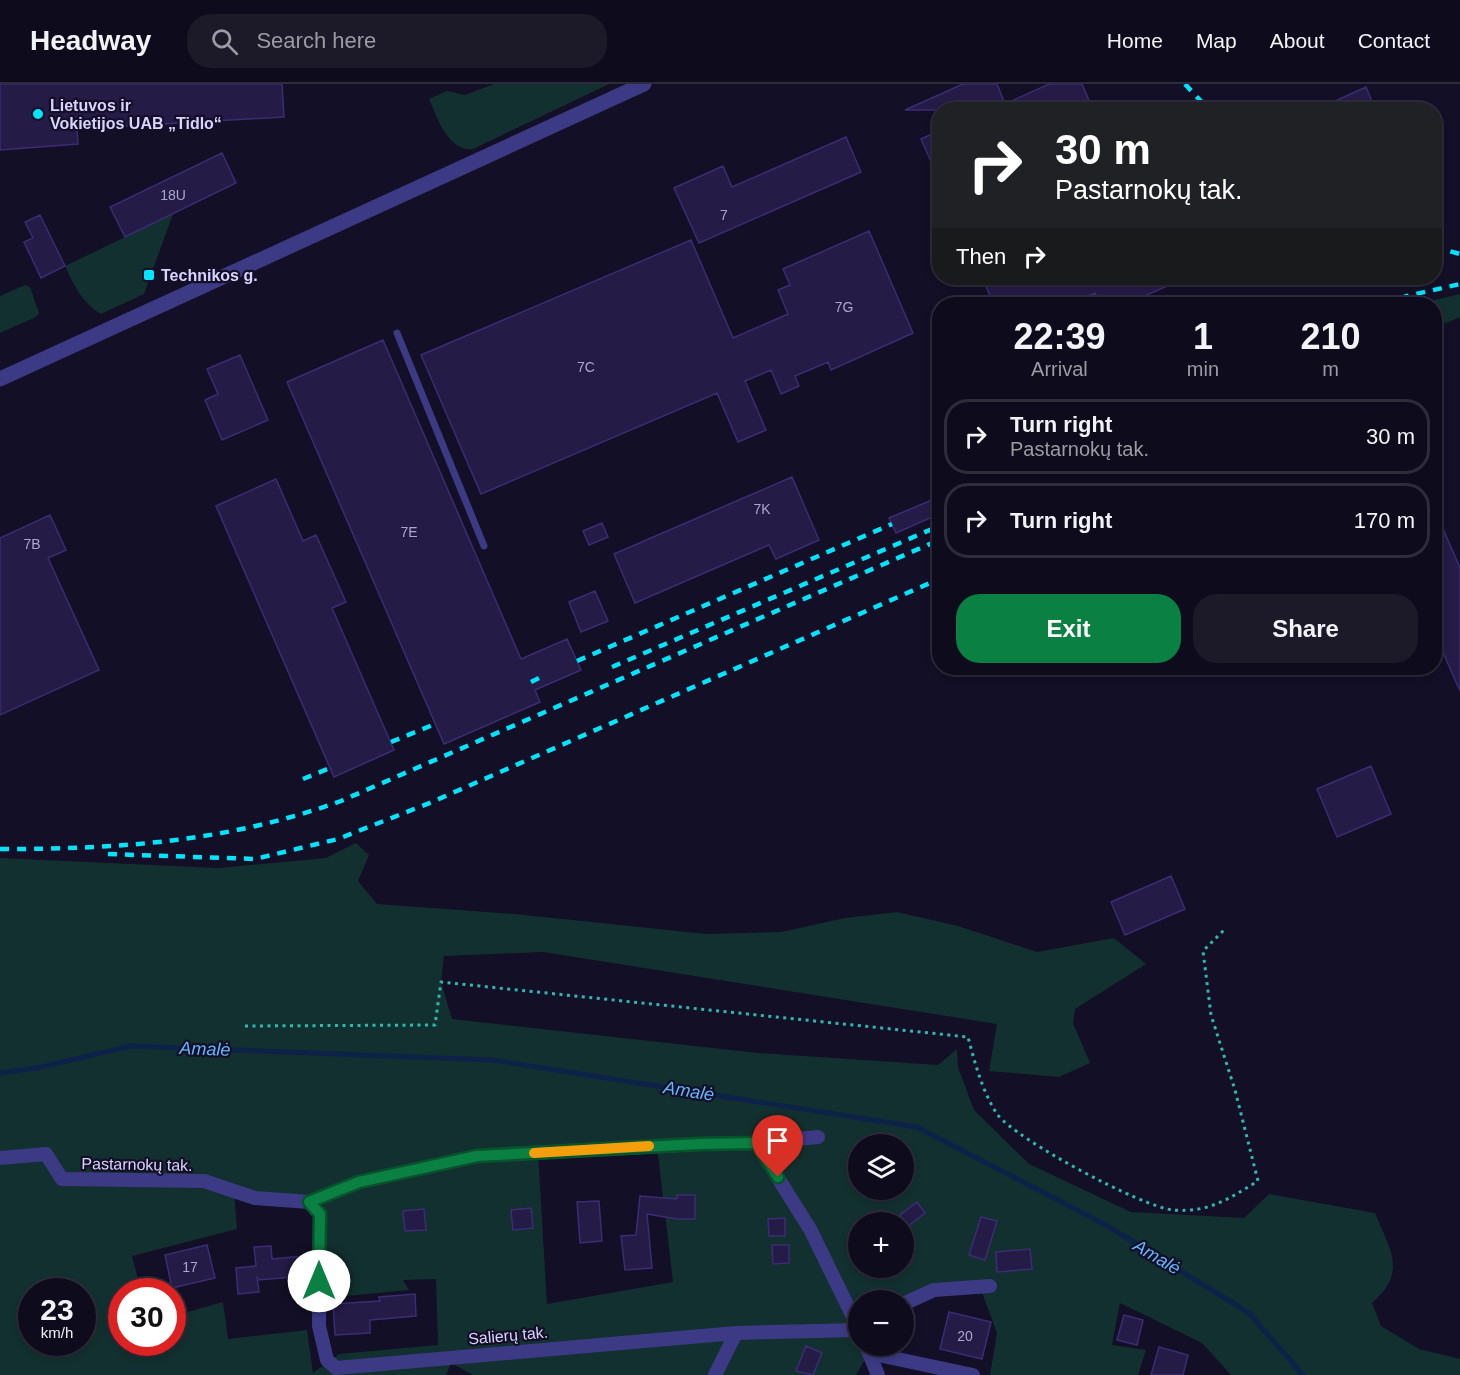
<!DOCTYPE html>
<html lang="en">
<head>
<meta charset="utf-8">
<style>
  body { margin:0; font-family:Arial,sans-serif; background:#1c1929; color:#f1f3f6; height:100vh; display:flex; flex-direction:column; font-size:22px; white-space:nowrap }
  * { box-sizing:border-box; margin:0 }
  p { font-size:20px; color:#9b9ba3 }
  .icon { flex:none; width:33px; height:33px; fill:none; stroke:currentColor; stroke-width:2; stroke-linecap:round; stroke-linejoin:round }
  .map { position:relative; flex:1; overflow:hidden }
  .details { position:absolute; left:932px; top:213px; width:510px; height:378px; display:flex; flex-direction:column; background:#0e0b1c; border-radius:24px; box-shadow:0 3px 9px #0003,0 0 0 2px #2e2b3b }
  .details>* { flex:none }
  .guide { position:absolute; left:932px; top:18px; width:510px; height:183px; border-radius:24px; box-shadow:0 3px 9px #0003,0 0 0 2px #2e2b3b; background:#202124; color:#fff; overflow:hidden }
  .controls { position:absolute; left:848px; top:1050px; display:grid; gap:12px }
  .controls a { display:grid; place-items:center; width:66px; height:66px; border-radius:50%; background:#0e0b1c; box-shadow:0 3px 9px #0003,0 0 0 2px #2e2b3b; font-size:30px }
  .speed { position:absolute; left:18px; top:1194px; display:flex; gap:12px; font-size:30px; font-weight:700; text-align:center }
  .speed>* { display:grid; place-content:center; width:78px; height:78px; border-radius:50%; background:#0e0b1c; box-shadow:0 3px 9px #0003,0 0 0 2px #2e2b3b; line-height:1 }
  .speed small { font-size:15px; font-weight:400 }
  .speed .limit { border:9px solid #d22; background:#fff; color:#111 }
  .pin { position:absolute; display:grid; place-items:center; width:51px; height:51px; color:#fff; margin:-62px -26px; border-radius:50% 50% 50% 0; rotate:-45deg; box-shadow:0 0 6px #0007 }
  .pin .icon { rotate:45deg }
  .me { position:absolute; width:66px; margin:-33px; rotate:0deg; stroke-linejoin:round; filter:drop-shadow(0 0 4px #0008) }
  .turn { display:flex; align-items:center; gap:21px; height:126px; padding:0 24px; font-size:27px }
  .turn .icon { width:78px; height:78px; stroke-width:2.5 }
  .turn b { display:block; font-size:42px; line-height:51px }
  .then { display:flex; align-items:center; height:57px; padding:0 24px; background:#0003; gap:12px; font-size:22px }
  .eta { display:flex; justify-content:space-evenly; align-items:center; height:102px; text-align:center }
  .eta b { font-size:36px; font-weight:700; line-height:42px }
  .action { display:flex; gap:12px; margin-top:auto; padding:12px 24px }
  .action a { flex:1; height:69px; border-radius:24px; background:#0b8043; color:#fff; font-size:24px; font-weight:700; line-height:69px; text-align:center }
  .action a+a { background:#1c1929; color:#f1f3f6 }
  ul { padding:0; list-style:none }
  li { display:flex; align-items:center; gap:18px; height:75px; margin:0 12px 9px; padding:0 12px; border:3px solid #2e2b3b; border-radius:24px }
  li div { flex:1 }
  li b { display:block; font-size:22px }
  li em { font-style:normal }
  header { display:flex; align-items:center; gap:36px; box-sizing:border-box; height:84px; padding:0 30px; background:#0e0b1c; border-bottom:2px solid #2e2b3b }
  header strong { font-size:28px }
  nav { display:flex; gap:33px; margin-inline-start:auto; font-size:21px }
  .search { width:420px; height:54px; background:#1c1929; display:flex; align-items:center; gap:15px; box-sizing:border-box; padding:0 21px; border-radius:24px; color:#9b9ba3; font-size:22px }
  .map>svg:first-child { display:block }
  .green { fill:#12302f; fill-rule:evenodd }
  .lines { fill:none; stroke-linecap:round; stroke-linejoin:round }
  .stream { stroke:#0c2248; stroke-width:5 }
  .building { fill:#241b47; stroke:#3b2d73; stroke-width:1.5 }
  .path { stroke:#2fb8b0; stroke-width:3; stroke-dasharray:3 4.5; stroke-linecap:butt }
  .service { stroke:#3d3a85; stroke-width:7 }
  .minor { stroke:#3d3a85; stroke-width:14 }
  .tertiary { stroke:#3d3a85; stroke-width:15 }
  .rail { stroke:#00e5ff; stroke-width:4.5; stroke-dasharray:9 8; stroke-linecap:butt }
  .route-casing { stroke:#07532c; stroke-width:15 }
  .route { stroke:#0b8043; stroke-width:10 }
  .slow { stroke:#f59e0b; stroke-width:10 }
  .poi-dot { fill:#00e5ff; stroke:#130f26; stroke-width:2 }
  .labels { text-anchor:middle; stroke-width:4.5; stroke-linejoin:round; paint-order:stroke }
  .number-label { font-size:14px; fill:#aca6d1 }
  .poi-label { font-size:16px; font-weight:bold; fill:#d9d4ff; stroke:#130f26; text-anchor:start }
  .street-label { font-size:16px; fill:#d9d4ff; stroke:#130f26 }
  .water-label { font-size:18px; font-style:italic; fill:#62b6ff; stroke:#130f26 }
</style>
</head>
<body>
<header>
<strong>Headway</strong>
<div class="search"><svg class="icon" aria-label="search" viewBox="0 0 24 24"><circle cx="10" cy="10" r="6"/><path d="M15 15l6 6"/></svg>Search here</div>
<nav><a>Home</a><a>Map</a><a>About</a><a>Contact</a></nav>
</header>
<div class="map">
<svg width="1460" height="1291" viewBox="0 0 1460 1291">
  <rect width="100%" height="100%" fill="#130f26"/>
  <path class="green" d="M 494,0 L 609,0 L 473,65 C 448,68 437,33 429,15 L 447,7 L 465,11 Z
    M 173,130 L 144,210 L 101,230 C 82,219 74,201 65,182 Z
    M 25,201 L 30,203 L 39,229 L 36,233 L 0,249 L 0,212 Z
    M 1460,210 L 1460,233 L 1434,244 L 1434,220 L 1418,220 Z
    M 356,759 L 369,771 L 358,797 L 377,820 L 515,830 L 706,850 L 781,848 L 845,834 L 897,828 L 958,842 L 1037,868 L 1114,854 L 1146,880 L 1075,925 L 1073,939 L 1090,979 L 1059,993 L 989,987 L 997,940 L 543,868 L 444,872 L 441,898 L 452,935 L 758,969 L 938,981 L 957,965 L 958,983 L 974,1026 L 1029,1080 L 1131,1128 L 1244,1134 L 1269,1110 L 1375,1129 C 1390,1166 1408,1188 1372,1219 L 1381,1242 L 1419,1265 L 1460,1275 L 1460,1291 L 1231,1291 L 1202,1259 L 1120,1219 L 1112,1261 L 1146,1266 L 1138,1291 L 990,1291 L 997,1249 L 980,1203 L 903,1216 L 858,1216 L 858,1262 L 866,1262 L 869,1269 L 856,1291 L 473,1291 L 451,1279 L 446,1291 L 0,1291 L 0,774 L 218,784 L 326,774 ZM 858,1060 L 903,1060 L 903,1106 L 858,1106 ZM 657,1062 L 673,1198 L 547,1220 L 538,1069 ZM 234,1107 L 323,1113 L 325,1214 L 409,1206 L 403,1196 L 436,1195 L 438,1261 L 339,1270 L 313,1289 L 307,1246 L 228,1255 L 223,1218 L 173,1232 L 172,1258 L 122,1258 L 122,1208 L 141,1207 L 132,1172 L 237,1145 ZM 858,1138 L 903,1138 L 903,1184 L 858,1184 ZM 32,1208 L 82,1208 L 82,1258 L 32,1258 Z"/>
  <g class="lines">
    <path class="stream" d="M 0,989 L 37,984 L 131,962 L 492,976 L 917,1043 L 1106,1141 L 1249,1229 L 1303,1291"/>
  </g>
  <path class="building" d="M 0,0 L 282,0 L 284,33 L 77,45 L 78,60 L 0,66 Z
    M 963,0 L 997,0 L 1005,20 L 1049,0 L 1082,0 L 1093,26 L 905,26 Z
    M 1366,3 L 1373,20 L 1359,26 L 1315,26 Z
    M 939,47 L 939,96 L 921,55 Z
    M 846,53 L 861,88 L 699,159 L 674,104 L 723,82 L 732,103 Z
    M 222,69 L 236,99 L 125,153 L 110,123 Z
    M 40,131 L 65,182 L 41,194 L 24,158 L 33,154 L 25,138 Z
    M 869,147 L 913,249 L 831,286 L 828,278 L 795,292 L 799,302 L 781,310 L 771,286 L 745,297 L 766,346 L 738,358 L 717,309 L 481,410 L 421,271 L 691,156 L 733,254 L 788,230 L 778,206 L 790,201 L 783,185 Z
    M 982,194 L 1186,194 L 1126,220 L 1100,220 L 1095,209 L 1068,220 L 994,220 Z
    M 383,256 L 521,575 L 567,555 L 581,586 L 535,606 L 540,618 L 444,660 L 287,298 Z
    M 240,271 L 268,336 L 222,356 L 205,316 L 218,310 L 207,285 Z
    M 792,393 L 819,456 L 776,475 L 769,461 L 635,519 L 614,470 Z
    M 276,395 L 303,457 L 316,451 L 346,518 L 332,524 L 394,666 L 334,693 L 216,422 Z
    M 939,413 L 939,430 L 896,449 L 889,434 Z
    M 1434,424 L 1460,484 L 1460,607 L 1434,548 Z
    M 50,431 L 66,466 L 48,474 L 99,586 L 0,631 L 0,454 Z
    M 602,439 L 608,453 L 589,461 L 583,447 Z
    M 595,507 L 608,537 L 581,548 L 569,518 Z
    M 1371,682 L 1391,730 L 1337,753 L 1317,705 Z
    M 1171,792 L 1185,825 L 1125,851 L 1111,818 Z
    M 677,1111 L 695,1111 L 695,1135 L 677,1135 L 647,1130 L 652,1184 L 625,1186 L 621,1152 L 636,1151 L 640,1112 L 677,1115 Z
    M 599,1117 L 602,1157 L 580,1159 L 577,1118 Z
    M 917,1118 L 925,1129 L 908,1142 L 900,1131 Z
    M 531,1124 L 533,1144 L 513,1146 L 511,1126 Z
    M 424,1125 L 426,1146 L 405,1147 L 403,1127 Z
    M 981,1133 L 997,1137 L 985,1176 L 969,1171 Z
    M 785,1134 L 785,1152 L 769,1152 L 768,1135 Z
    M 207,1161 L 215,1194 L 172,1204 L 165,1171 Z
    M 772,1161 L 789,1161 L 789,1179 L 773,1180 Z
    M 271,1162 L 272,1175 L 303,1172 L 305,1192 L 258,1196 L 257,1192 L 259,1208 L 238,1210 L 236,1184 L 256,1182 L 254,1163 Z
    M 1030,1165 L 1032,1185 L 997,1188 L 996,1168 Z
    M 415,1210 L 416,1232 L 370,1236 L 370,1249 L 335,1251 L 333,1220 L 380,1217 L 379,1213 Z
    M 949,1228 L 991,1238 L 982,1275 L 940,1265 Z
    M 1124,1231 L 1143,1236 L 1137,1261 L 1117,1256 Z
    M 806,1262 L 822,1269 L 813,1291 L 796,1287 Z
    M 1159,1263 L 1188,1271 L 1183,1291 L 1151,1291 Z"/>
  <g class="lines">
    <path class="path" d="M 245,942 L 435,941 L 441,898 L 968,953 C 975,979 982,1007 997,1030 C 1015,1055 1142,1123 1173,1126 C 1209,1129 1230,1114 1258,1097 L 1235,1006 L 1211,931 L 1203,867 L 1225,845"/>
    <path class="service" d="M 397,249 L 484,462"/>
    <path class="minor" d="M 756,1059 L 810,1145 L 858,1243
      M 0,1074 L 46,1070 L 62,1095 L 204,1097 L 255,1114 L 309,1118 L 359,1098 L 477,1072 L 699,1060 L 756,1059 L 818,1053
      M 309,1118 L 320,1130 L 319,1242 L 327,1276 L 336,1284 L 736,1249 L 858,1246
      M 903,1220 L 934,1206 L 990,1202
      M 866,1262 L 878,1291
      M 869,1269 L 973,1291
      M 715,1291 L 736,1249"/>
    <path class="tertiary" d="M 0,295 L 644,0"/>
    <path class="rail" d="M 1185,0 L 1209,26
      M 1434,163 L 1460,170
      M 1384,220 L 1407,212 L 1460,200
      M 577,577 L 892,440
      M 612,583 L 939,442
      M 531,598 L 539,594
      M 391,658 L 435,640
      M 303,695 L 330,684
      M 0,765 C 120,765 227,758 341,717 L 939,456
      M 108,770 L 255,775 L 338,755 L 432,718 L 939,495"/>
  </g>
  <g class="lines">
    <g class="route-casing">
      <path id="route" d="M 319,1197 L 320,1130 L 309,1118 L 359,1098 L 477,1072 L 699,1060 L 756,1059 L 778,1093"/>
    </g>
    <use href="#route" class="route"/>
    <path class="slow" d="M 534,1069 L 649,1062"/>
  </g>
  <g class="poi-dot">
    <circle cx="38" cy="30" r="6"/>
    <rect x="143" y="185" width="12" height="12" rx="3"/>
  </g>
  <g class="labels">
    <g class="number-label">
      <text x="173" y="116">18U</text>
      <text x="724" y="136">7</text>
      <text x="844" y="228">7G</text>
      <text x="586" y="288">7C</text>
      <text x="762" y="430">7K</text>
      <text x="409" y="453">7E</text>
      <text x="32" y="465">7B</text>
      <text x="190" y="1188">17</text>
      <text x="965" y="1257">20</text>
    </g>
    <g class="poi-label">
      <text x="50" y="27">Lietuvos ir<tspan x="50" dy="18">Vokietijos UAB „Tidlo“</tspan></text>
      <text x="161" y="197">Technikos g.</text>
    </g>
    <g class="street-label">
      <text transform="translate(137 1080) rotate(1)" y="6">Pastarnokų tak.</text>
      <text transform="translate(508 1251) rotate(-5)" y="6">Salierų tak.</text>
    </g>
    <g class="water-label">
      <text transform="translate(205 965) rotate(2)" y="6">Amalė</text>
      <text transform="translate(689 1007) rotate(9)" y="6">Amalė</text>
      <text transform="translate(1157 1173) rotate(31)" y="6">Amalė</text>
    </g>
  </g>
</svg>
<div class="controls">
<a><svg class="icon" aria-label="layers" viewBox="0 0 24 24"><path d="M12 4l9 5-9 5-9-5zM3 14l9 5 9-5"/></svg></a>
<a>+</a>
<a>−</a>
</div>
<div class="speed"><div>23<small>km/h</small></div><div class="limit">30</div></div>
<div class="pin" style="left:778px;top:1093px;background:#d93025"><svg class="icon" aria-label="arrive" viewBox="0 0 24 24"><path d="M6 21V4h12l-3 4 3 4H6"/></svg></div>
<svg class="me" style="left:319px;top:1197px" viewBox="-20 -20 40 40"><circle r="19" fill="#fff"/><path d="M0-13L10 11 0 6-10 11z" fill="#0b8043"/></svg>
<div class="guide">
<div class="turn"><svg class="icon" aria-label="right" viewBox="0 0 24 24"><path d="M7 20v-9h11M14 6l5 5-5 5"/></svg><div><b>30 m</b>Pastarnokų tak.</div></div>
<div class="then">Then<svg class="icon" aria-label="right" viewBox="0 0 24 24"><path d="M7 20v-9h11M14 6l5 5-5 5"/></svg></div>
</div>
<section class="details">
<div class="eta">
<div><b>22:39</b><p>Arrival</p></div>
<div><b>1</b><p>min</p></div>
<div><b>210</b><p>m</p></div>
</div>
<ul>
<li><svg class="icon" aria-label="right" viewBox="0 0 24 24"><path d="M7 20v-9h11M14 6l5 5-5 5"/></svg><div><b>Turn right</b><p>Pastarnokų tak.</p></div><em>30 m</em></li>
<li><svg class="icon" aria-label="right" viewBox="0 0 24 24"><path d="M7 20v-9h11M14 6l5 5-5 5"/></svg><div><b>Turn right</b></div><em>170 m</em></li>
</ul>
<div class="action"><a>Exit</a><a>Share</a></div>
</section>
</div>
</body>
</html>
